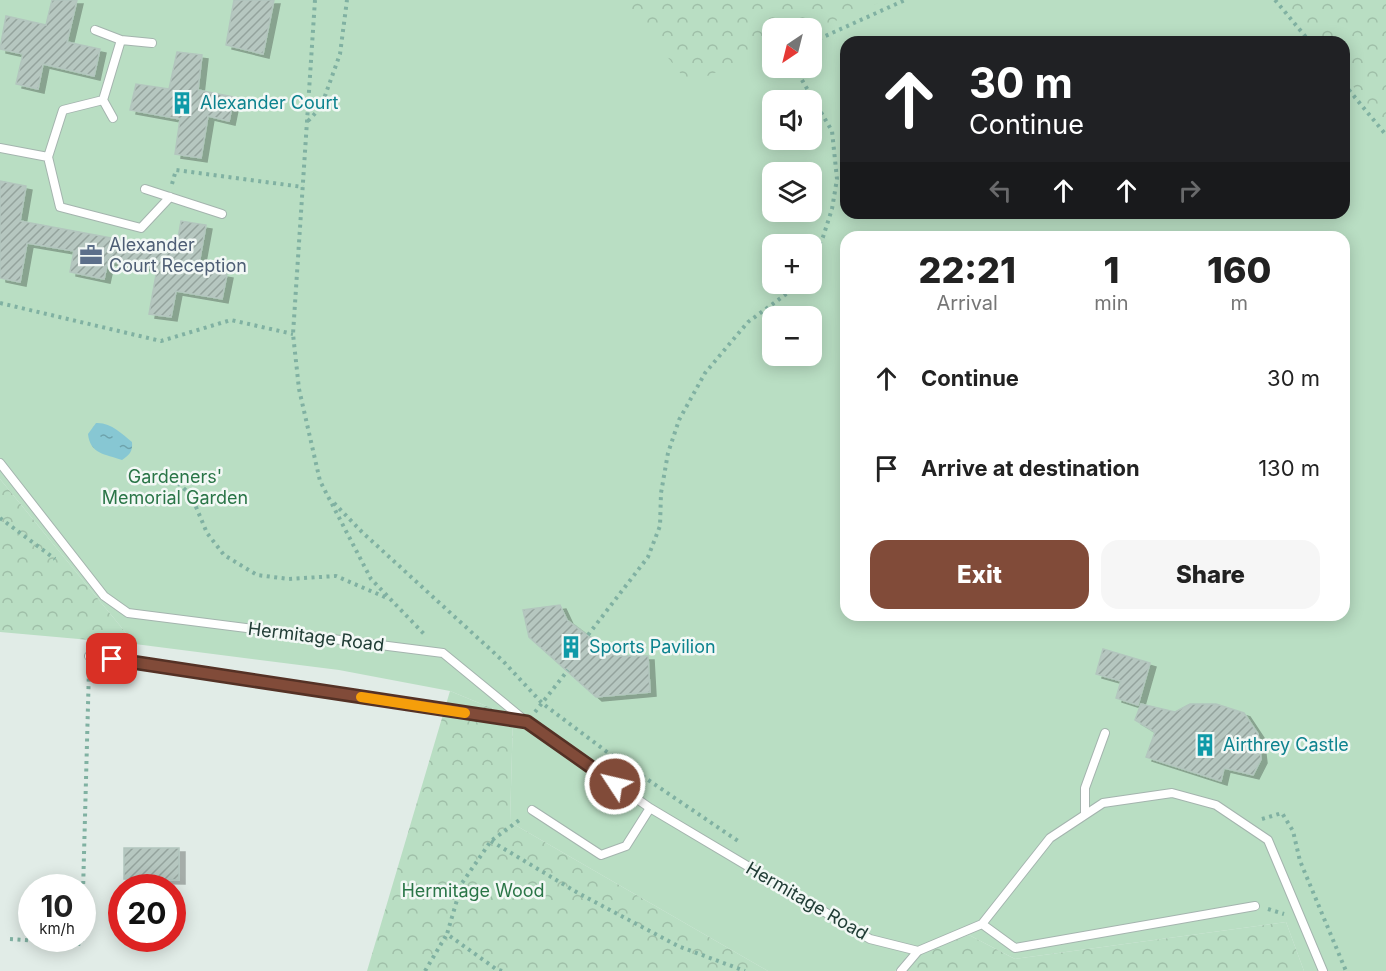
<!DOCTYPE html>
<html lang="en">
<head>
<meta charset="utf-8">
<style>
  body { margin:0; font-family:Inter,sans-serif; background:#f6f6f6; color:#222; height:100vh; display:flex; flex-direction:column; font-size:22px; white-space:nowrap }
  * { box-sizing:border-box; margin:0 }
  p { font-size:20px; color:#767676 }
  .icon { flex:none; width:33px; height:33px; fill:none; stroke:currentColor; stroke-width:2; stroke-linecap:round; stroke-linejoin:round }
  .map { position:relative; flex:1; overflow:hidden }
  .panel { position:absolute; left:840px; top:231px; width:510px; height:390px; display:flex; flex-direction:column; background:#fff; border-radius:18px; box-shadow:0 3px 15px #0003 }
  .panel>* { flex:none }
  .guide { position:absolute; left:840px; top:36px; width:510px; height:183px; border-radius:18px; box-shadow:0 3px 15px #0003; background:#202124; color:#fff; overflow:hidden }
  .needle { width:39px; rotate:215deg }
  .controls { position:absolute; left:762px; top:18px; display:grid; gap:12px }
  .controls a { display:grid; place-items:center; width:60px; height:60px; border-radius:12px; background:#fff; box-shadow:0 3px 15px #0003; font-size:30px }
  .speed { position:absolute; left:18px; top:874px; display:flex; gap:12px; font-size:30px; font-weight:700; text-align:center }
  .speed>* { display:grid; place-content:center; width:78px; height:78px; border-radius:50%; background:#fff; box-shadow:0 3px 15px #0003; line-height:1 }
  .speed small { font-size:15px; font-weight:400 }
  .speed .limit { border:9px solid #d22; background:#fff; color:#111 }
  .pin { position:absolute; display:grid; place-items:center; width:51px; height:51px; color:#fff; margin:-26px; border-radius:12px; box-shadow:0 3px 9px #0006 }
  .me { position:absolute; width:66px; margin:-33px; rotate:305deg; stroke-linejoin:round; filter:drop-shadow(0 0 4px #0008) }
  .turn { display:flex; align-items:center; gap:21px; height:126px; padding:0 30px; font-size:27px }
  .turn .icon { width:78px; height:78px; stroke-width:2.5 }
  .turn b { display:block; font-size:42px; line-height:51px }
  .lanes { display:flex; align-items:center; height:57px; padding:0 30px; background:#0003; justify-content:center; gap:30px; direction:ltr }
  .lanes .off { opacity:.35 }
  .eta { display:flex; justify-content:space-evenly; align-items:center; height:102px; text-align:center }
  .eta b { font-size:36px; font-weight:800; line-height:42px }
  .button { display:flex; gap:12px; margin-top:auto; padding:12px 30px }
  .button a { flex:1; height:69px; border-radius:18px; background:#814b39; color:#fff; font-size:24px; font-weight:800; line-height:69px; text-align:center }
  .button a+a { background:#f6f6f6; color:#222 }
  ul { padding:0; list-style:none }
  li { display:flex; align-items:center; gap:18px; height:90px; padding:0 30px }
  li div { flex:1 }
  li b { display:block; font-size:22px }
  li em { font-style:normal }
  .map>svg:first-child { display:block }
  .green { fill:#b9dec3; fill-rule:evenodd }
  .forest { fill:url(#forest-crowns) }
  .water { fill:url(#water-ripples) }
  .building { fill:url(#building-hatch); stroke:#b3c6be; stroke-width:1.5; filter:url(#shadow) }
  .lines { fill:none; stroke-linecap:round; stroke-linejoin:round }
  .service-casing { stroke:#a4b4ae; stroke-width:10 }
  .path { stroke:#80b1a2; stroke-width:4; stroke-dasharray:3 4.5; stroke-linecap:butt }
  .service { stroke:#fff; stroke-width:8 }
  .route-casing { stroke:#543125; stroke-width:15 }
  .route { stroke:#814b39; stroke-width:10 }
  .slow { stroke:#f59e0b; stroke-width:10 }
  .labels { text-anchor:middle; stroke-width:5; stroke-linejoin:round; paint-order:stroke }
  .culture-label { font-size:18px; fill:#0d838f; stroke:#f2f8f5; text-anchor:start }
  .service-label { font-size:18px; fill:#4e5e75; stroke:#f2f8f5; text-anchor:start }
  .park-label { font-size:18px; fill:#2a7547; stroke:#f2f8f5 }
  .street-label { font-size:18px; fill:#213d36; stroke:#f2f8f5 }
</style>
</head>
<body>
<div class="map">
<svg width="1386" height="971" viewBox="0 0 1386 971">
  <defs>
    <pattern id="forest-crowns" width="20" height="18" patternUnits="userSpaceOnUse" patternTransform="scale(1.5)"><rect width="20" height="18" fill="#b9dec3"/><path d="M2 6a3 3 0 1 1 6 0M12 15a3 3 0 1 1 6 0" fill="none" stroke="#9fbfa8"/></pattern>
    <pattern id="water-ripples" width="26" height="14" patternUnits="userSpaceOnUse" patternTransform="scale(1.5)"><rect width="26" height="14" fill="#87c7d3"/><path d="M2 4q2-2 4 0t4 0M15 11q2-2 4 0t4 0" fill="none" stroke="#6ea3ac"/></pattern>
    <pattern id="building-hatch" width="6" height="6" patternUnits="userSpaceOnUse" patternTransform="scale(1.5)"><rect width="6" height="6" fill="#b6c7c0"/><path d="M-1 1l2-2M0 6l6-6M5 7l2-2" fill="none" stroke="#94a39d"/></pattern>
    <filter id="shadow"><feDropShadow dx="6" dy="4" stdDeviation="0" flood-color="#0004"/></filter>
  </defs>
  <rect width="100%" height="100%" fill="#e1ece7"/>
  <path class="green" d="M 0,0 L 1386,0 L 1386,971 L 1304,971 L 1286,922 L 1015,959 L 969,935 L 908,955 L 895,971 L 768,971 L 510,822 L 513,717 L 450,691 L 339,670 L 135,644 L 0,479 ZM 772,28 L 812,28 L 812,68 L 772,68 ZM 846,42 L 1344,42 L 1344,213 L 846,213 ZM 772,100 L 812,100 L 812,140 L 772,140 ZM 772,172 L 812,172 L 812,212 L 772,212 ZM 846,237 L 1344,237 L 1344,615 L 846,615 ZM 772,244 L 812,244 L 812,284 L 772,284 ZM 772,316 L 812,316 L 812,356 L 772,356 Z"/>
  <path class="forest" d="M 622,0 L 885,0 L 812,31 L 812,28 L 772,28 L 772,48 L 689,84 Z
    M 1283,0 L 1386,0 L 1386,127 L 1344,75 L 1344,42 L 1317,42 Z
    M 0,479 L 135,644 L 0,632 Z
    M 450,691 L 513,717 L 510,822 L 768,971 L 367,971 Z
    M 1286,922 L 1304,971 L 895,971 L 908,955 L 969,935 L 1015,959 Z"/>
  <path class="water" d="M 96,423 C 111,422 122,434 132,442 C 133,452 129,455 122,460 C 105,454 90,454 88,434 Z"/>
  <path class="building" d="M 52,0 L 77,0 L 67,42 L 100,49 L 94,76 L 43,64 L 38,89 L 16,84 L 23,54 L 0,49 L 6,16 L 46,25 Z
    M 234,0 L 274,0 L 263,54 L 226,45 Z
    M 177,52 L 202,55 L 198,90 L 234,97 L 229,121 L 208,116 L 201,158 L 175,154 L 180,119 L 130,110 L 136,84 L 169,89 Z
    M 0,181 L 26,186 L 20,221 L 176,250 L 181,221 L 206,225 L 198,269 L 227,274 L 222,299 L 176,291 L 171,317 L 149,314 L 157,269 L 108,261 L 104,279 L 70,272 L 74,251 L 27,243 L 20,282 L 0,278 Z
    M 560,605 L 567,620 L 615,656 L 648,656 L 650,692 L 596,697 L 529,637 L 523,610 Z
    M 1103,649 L 1150,663 L 1138,705 L 1116,698 L 1121,681 L 1096,674 Z
    M 1141,704 L 1175,712 L 1190,704 L 1216,704 L 1244,713 L 1258,734 L 1261,759 L 1253,775 L 1224,768 L 1221,781 L 1146,757 L 1155,732 L 1135,720 Z
    M 124,848 L 179,848 L 179,880 L 124,879 Z"/>
  <g class="lines">
    <g class="service-casing">
      <path id="service" d="M 95,30 L 121,40
        M 103,100 L 121,40 L 152,43
        M 113,118 L 103,100 L 63,110 L 48,157 L 60,207 L 141,228 L 170,197
        M 0,148 L 48,157
        M 145,189 L 222,214
        M 0,463 L 104,596 L 128,613 L 443,653 L 527,722 L 650,808 L 870,939 L 918,951 L 982,924 L 1050,838 L 1103,803 L 1172,793 L 1216,805 L 1268,840 L 1323,971
        M 89,656 L 527,722
        M 532,810 L 601,855 L 626,846 L 650,808
        M 1085,814 L 1085,788 L 1105,733
        M 982,924 L 1015,948 L 1255,906
        M 901,971 L 918,951"/>
    </g>
    <path class="path" d="M 315,0 L 293,334 L 299,389 L 320,481 L 371,579 L 425,635
      M 1275,0 L 1310,42
      M 812,42 L 905,0
      M 793,68 L 799,75 L 832,131 L 837,179 L 832,209 L 823,237 L 812,258
      M 1344,84 L 1386,135
      M 308,121 L 321,107 L 340,54 L 347,0
      M 172,184 L 176,170 L 303,187
      M 0,303 L 161,341 L 231,320 L 293,334
      M 167,473 L 191,495 L 207,533 L 224,555 L 257,575 L 289,579 L 336,576 L 387,598
      M 334,503 L 362,532 L 503,661 L 542,703 L 607,752 L 741,843
      M 0,518 L 55,559
      M 588,635 L 648,557 L 660,526 L 661,493 L 668,453 L 679,420 L 705,373 L 748,322 L 789,292 L 795,284
      M 535,712 L 568,670
      M 1262,819 L 1282,813 L 1293,831 L 1300,861 L 1346,971
      M 491,841 L 578,893 L 678,946 L 745,971
      M 1268,909 L 1284,914
      M 82,929 L 89,668
      M 10,939 L 82,944 L 82,939
      M 425,971 L 447,934
      M 502,971 L 496,969 L 447,934 L 462,883 L 491,841 L 522,818"/>
    <use href="#service" class="service"/>
  </g>
  <g class="lines">
    <g class="route-casing">
      <path id="route" d="M 112,659 L 527,722 L 615,784"/>
    </g>
    <use href="#route" class="route"/>
    <path class="slow" d="M 361,697 L 465,713"/>
  </g>
  <defs>
    <g id="building-bare" transform="scale(1.8)"><path d="M-4-6H4V6H1V3H-1V6H-4ZM-2.5-4.3h1.7v1.8h-1.7ZM.8-4.3h1.7v1.8H.8ZM-2.5-1h1.7V.8h-1.7ZM.8-1h1.7V.8H.8Z" fill="#0f9aa8" stroke="#f2f8f5" stroke-width="2.5" paint-order="stroke"/></g>
    <g id="office-bare" transform="scale(1.8)"><path d="M-6-3h4V-5.5h4V-3h4V5H-6ZM-1-4.5V-3h2v-1.5ZM-6 0V1H6V0Z" fill="#5c6f8a" stroke="#f2f8f5" stroke-width="2.5" paint-order="stroke"/></g>
  </defs>
  <g fill-rule="evenodd">
    <use href="#building-bare" x="182" y="103"/>
    <use href="#office-bare" x="91" y="255"/>
    <use href="#building-bare" x="571" y="647"/>
    <use href="#building-bare" x="1205" y="745"/>
  </g>
  <g class="labels">
    <g class="culture-label">
      <text x="200" y="109">Alexander Court</text>
      <text x="589" y="653">Sports Pavilion</text>
      <text x="1223" y="751">Airthrey Castle</text>
    </g>
    <g class="service-label">
      <text x="109" y="251">Alexander<tspan x="109" dy="21">Court Reception</tspan></text>
    </g>
    <g class="park-label">
      <text x="175" y="483">Gardeners'<tspan x="175" dy="21">Memorial Garden</tspan></text>
      <text x="473" y="897">Hermitage Wood</text>
    </g>
    <g class="street-label">
      <text transform="translate(316 637) rotate(7)" y="6">Hermitage Road</text>
      <text transform="translate(807 901) rotate(30)" y="6">Hermitage Road</text>
    </g>
  </g>
</svg>
<div class="controls">
<a><svg class="needle" viewBox="-14 -14 28 28"><path d="M0-13l5 13h-10z" fill="#e53935"/><path d="M0 13l5-13h-10z" fill="#767676"/></svg></a>
<a><svg class="icon" aria-label="sound" viewBox="0 0 24 24"><path d="M4 9h4l5-4v14l-5-4H4zM17 9q2 3 0 6"/></svg></a>
<a><svg class="icon" aria-label="layers" viewBox="0 0 24 24"><path d="M12 4l9 5-9 5-9-5zM3 14l9 5 9-5"/></svg></a>
<a>+</a>
<a>−</a>
</div>
<div class="speed"><div>10<small>km/h</small></div><div class="limit">20</div></div>
<div class="pin" style="left:112px;top:659px;background:#d93025"><svg class="icon" aria-label="arrive" viewBox="0 0 24 24"><path d="M6 21V4h12l-3 4 3 4H6"/></svg></div>
<svg class="me" style="left:615px;top:784px" viewBox="-20 -20 40 40"><circle r="17" fill="#814b39" stroke="#fff" stroke-width="3"/><path d="M0-11L8 9 0 5-8 9z" fill="#fff"/></svg>
<div class="guide">
<div class="turn"><svg class="icon" aria-label="ahead" viewBox="0 0 24 24"><path d="M12 20V5M6 11l6-6 6 6"/></svg><div><b>30 m</b>Continue</div></div>
<div class="lanes"><svg class="icon off" aria-label="left" viewBox="0 0 24 24"><path d="M17 20v-9H6M10 6l-5 5 5 5"/></svg><svg class="icon" aria-label="ahead" viewBox="0 0 24 24"><path d="M12 20V5M6 11l6-6 6 6"/></svg><svg class="icon" aria-label="ahead" viewBox="0 0 24 24"><path d="M12 20V5M6 11l6-6 6 6"/></svg><svg class="icon off" aria-label="right" viewBox="0 0 24 24"><path d="M7 20v-9h11M14 6l5 5-5 5"/></svg></div>
</div>
<section class="panel">
<div class="eta">
<div><b>22:21</b><p>Arrival</p></div>
<div><b>1</b><p>min</p></div>
<div><b>160</b><p>m</p></div>
</div>
<ul>
<li><svg class="icon" aria-label="ahead" viewBox="0 0 24 24"><path d="M12 20V5M6 11l6-6 6 6"/></svg><div><b>Continue</b></div><em>30 m</em></li>
<li><svg class="icon" aria-label="arrive" viewBox="0 0 24 24"><path d="M6 21V4h12l-3 4 3 4H6"/></svg><div><b>Arrive at destination</b></div><em>130 m</em></li>
</ul>
<div class="button"><a>Exit</a><a>Share</a></div>
</section>
</div>
</body>
</html>
